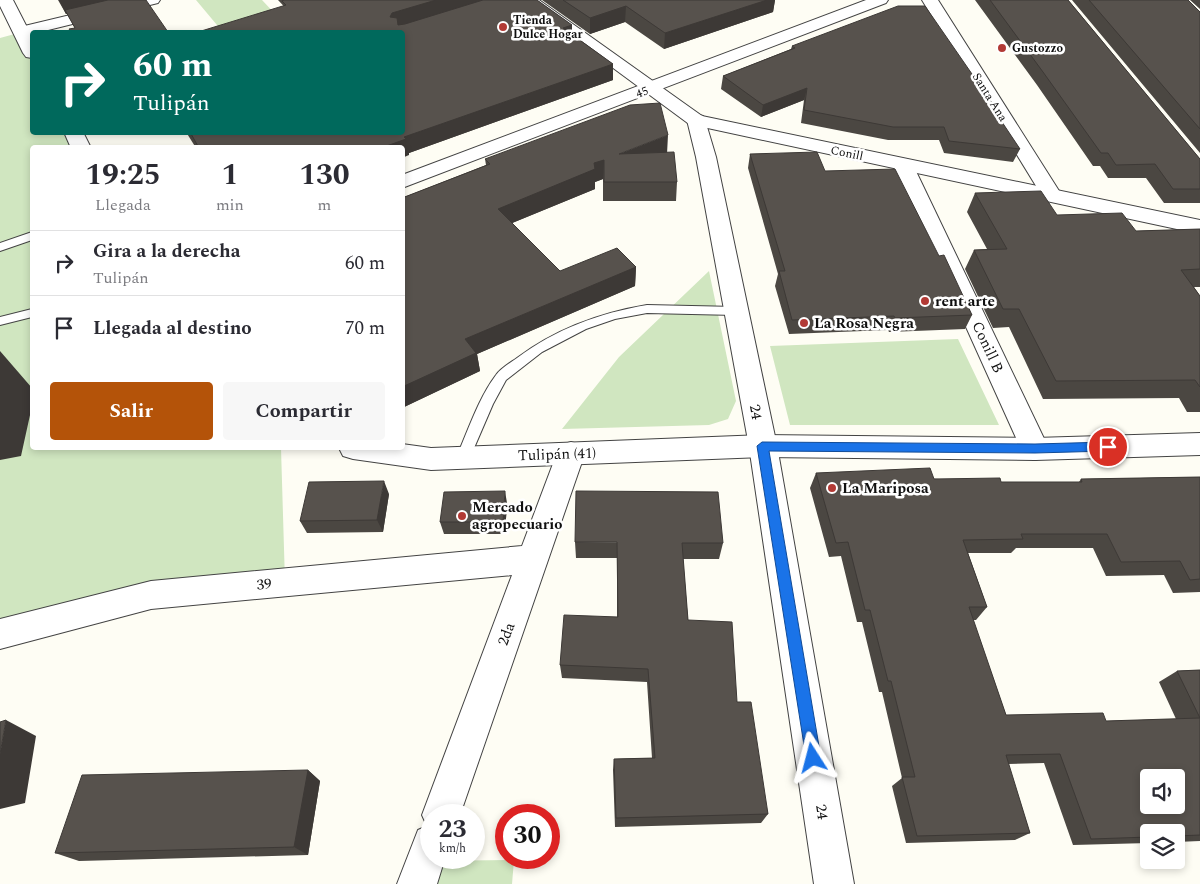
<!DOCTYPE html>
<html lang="es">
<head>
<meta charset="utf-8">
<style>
  body { margin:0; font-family:Spectral,serif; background:#f7f7f7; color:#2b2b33; height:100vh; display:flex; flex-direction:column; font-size:19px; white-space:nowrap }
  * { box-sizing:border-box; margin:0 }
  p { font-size:16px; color:#7c7c81 }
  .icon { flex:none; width:28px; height:28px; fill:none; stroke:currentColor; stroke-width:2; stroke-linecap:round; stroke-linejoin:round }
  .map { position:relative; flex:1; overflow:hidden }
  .side { position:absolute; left:30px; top:145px; width:375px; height:305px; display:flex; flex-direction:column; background:#fff; border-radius:5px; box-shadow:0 2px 8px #0003 }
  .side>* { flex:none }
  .hud { position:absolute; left:30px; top:30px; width:375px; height:105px; border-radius:5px; box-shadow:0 2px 8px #0003; background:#00695c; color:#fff; overflow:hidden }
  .buttons { position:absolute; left:1140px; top:769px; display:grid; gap:10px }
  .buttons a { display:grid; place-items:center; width:45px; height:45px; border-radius:5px; background:#fff; box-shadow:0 2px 8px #0003; font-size:25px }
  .speed { position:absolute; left:420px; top:804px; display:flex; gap:10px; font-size:25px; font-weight:700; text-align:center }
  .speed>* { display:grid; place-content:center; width:65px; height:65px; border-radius:50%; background:#fff; box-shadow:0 2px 8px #0003; line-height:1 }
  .speed small { font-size:12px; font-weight:400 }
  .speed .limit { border:8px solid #d22; background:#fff; color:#111 }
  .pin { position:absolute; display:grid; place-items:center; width:42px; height:42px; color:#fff; margin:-21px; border:2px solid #fff; border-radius:50%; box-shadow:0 1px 5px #0007 }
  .me { position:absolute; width:55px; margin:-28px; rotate:351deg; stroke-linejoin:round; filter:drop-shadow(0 0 4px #0008) }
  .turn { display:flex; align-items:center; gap:18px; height:105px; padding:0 20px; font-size:22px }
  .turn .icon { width:65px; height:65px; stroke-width:2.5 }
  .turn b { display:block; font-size:35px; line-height:42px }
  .eta { display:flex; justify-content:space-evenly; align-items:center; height:85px; text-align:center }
  .eta b { font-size:30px; font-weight:700; line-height:35px }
  .action { display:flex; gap:10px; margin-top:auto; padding:10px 20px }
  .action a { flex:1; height:58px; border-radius:5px; background:#b45309; color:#fff; font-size:20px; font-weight:700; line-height:58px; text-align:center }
  .action a+a { background:#f7f7f7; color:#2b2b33 }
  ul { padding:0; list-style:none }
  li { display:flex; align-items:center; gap:15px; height:65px; padding:0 20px; border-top:1px solid #e1e1e2 }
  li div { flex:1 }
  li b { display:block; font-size:19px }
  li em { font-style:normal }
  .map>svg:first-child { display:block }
  .green { fill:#d0e6c0 }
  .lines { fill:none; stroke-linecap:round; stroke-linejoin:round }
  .service-casing { stroke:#434343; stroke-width:2 }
  .minor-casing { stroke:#434343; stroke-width:2 }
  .tertiary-casing { stroke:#434343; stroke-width:2 }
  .service { fill:#fff; fill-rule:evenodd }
  .minor { fill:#fff; fill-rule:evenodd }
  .tertiary { fill:#fff; fill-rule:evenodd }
  .wall { fill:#4b4742 }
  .shaded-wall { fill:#3d3936 }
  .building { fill:#57524d; stroke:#3d3936; fill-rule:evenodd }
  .route { fill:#1a73e8; stroke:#114b97 }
  .poi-dot { fill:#b23a35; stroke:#fff; stroke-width:2 }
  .labels { text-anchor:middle; stroke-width:5; stroke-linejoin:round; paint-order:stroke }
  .far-poi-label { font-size:12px; font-weight:bold; fill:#101010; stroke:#fff; text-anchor:start }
  .far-street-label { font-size:12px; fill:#101010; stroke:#fff }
  .poi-label { font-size:15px; font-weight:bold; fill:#101010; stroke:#fff; text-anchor:start }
  .street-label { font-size:15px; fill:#101010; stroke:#fff }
</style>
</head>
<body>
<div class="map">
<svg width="1200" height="884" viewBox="0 0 1200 884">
  <rect width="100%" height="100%" fill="#fefdf4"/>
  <path class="green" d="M 196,0 L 262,0 L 277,16 L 222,31 Z
    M 22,32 L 32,53 L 32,132 L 73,133 L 81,147 L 32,148 L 32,448 L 281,448 L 285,582 L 0,634 L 0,38 Z
    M 709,271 L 736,401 L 728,419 L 709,425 L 562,429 L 619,357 Z
    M 958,339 L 999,425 L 790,425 L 770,346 Z
    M 514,860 L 512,884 L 417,884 L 425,861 Z"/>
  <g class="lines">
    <g class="service-casing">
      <path id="service" d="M 32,232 L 32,240 L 0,251 L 0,243 Z
        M 647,305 L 736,307 L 742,311 L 736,315 L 647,313 L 615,319 L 586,329 L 542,352 L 506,380 L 493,404 L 468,462 L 463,464 L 458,462 L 456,458 C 468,431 478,399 496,375 C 501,368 510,363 517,358 C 556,329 599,313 647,305 Z
        M 32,309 L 32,317 L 0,325 L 0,317 Z"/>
    </g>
    <g class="minor-casing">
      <path id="minor" d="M 133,0 L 160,0 L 158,3 L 40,32 L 32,32 L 32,34 L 22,37 L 16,36 L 14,32 L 16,28 Z
        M 866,0 L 888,0 L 886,3 L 402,188 L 402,175 Z
        M 922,0 L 938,0 L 1061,194 L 1058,199 L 1051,200 L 1044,199 Z
        M 696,114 L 703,116 L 705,120 L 716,157 L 777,446 L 854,884 L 814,884 L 749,446 L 696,157 L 687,120 L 689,116 Z
        M 903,159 L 910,161 L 913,165 L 1049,449 L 1045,457 L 1035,460 L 1025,457 L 1021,449 L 893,165 L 896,161 Z
        M 571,442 L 581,445 L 585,453 L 460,815 L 431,815 L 431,858 L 445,858 L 437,884 L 397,884 L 418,830 L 427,826 L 422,815 L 512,575 L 151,609 L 0,649 L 0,619 L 151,581 L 522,546 L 557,453 L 561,445 Z"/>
    </g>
    <g class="tertiary-casing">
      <path id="tertiary" d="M 0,0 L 13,0 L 32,37 L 32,58 L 26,57 L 23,53 L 0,6 Z
        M 521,0 L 539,0 L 702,116 L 1200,220 L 1200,234 L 689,124 Z
        M 64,132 L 83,132 L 91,148 L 71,148 Z
        M 1200,433 L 1200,455 L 1035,460 L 763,457 L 431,470 L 353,459 L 343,456 L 339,448 L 402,448 L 402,444 L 431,448 L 763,435 L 1035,438 Z"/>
    </g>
    <use href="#service" class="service"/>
    <use href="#minor" class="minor"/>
    <use href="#tertiary" class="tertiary"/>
  </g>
  <path class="wall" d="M 58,0 L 146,0 L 75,28 L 67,14 L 66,14 Z
    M 278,0 L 537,0 L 572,25 L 572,34 L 613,64 L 613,80 L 409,153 L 409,155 L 402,148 L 196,148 L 186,132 L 402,132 Z
    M 542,0 L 775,0 L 773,12 L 664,49 L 625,22 L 590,34 Z
    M 975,0 L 1068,0 L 1200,159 L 1200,203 L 1164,203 L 1146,178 L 1108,178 L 1100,166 L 1093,166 L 1037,85 Z
    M 1072,0 L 1188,0 L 1200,12 L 1200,153 Z
    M 1190,0 L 1200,0 L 1200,9 Z
    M 792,46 L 1001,116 L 999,119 L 1020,149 L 1013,162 L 944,153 L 939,140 L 888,140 L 801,123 L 804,100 L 761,117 L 721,89 L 723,76 L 791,49 Z
    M 667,152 L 677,182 L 676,201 L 603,201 L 603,179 L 595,182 L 595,189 L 512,223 L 560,271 L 636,267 L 635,286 L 477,354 L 480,371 L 402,408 L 402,198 L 486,165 L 485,159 Z
    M 750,154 L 825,171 L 939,256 L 972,315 L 965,329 L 889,332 L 888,330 L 789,334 L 775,286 L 778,274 L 748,168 Z
    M 975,193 L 1057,215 L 1136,231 L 1200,229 L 1200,287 L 1194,287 L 1200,296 L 1200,412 L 1187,412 L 1179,398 L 1043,399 L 1009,327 L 993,328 L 965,269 L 974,250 L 987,249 L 967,212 Z
    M 816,473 L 1001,482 L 1079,482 L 1081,479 L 1200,477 L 1200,592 L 1173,593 L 1164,575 L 1106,576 L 1093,548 L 1016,548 L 1011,553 L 968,553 L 987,607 L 976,620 L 973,620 L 1006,715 L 1106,721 L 1176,719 L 1159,682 L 1177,671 L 1200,670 L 1200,841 L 1176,842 L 1176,832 L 1149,832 L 1149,843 L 1073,845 L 1044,763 L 1008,764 L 1030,833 L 1015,840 L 906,843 L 892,786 L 902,778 L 882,692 L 879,692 L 862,622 L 857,622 L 841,556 L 829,557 L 810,488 Z
    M 389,494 L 383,532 L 307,533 L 300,521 Z
    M 507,503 L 505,534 L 444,534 L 440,522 Z
    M 575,542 L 723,543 L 719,559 L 683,559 L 688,620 L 737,702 L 768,814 L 761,823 L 615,827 L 613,770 L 614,759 L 652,758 L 647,682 L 562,678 L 560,665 L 617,617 L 617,558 L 576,558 Z
    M 308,770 L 320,781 L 308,855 L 79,861 L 55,853 Z"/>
  <path class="shaded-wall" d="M 59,0 L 125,0 L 66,14 Z
    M 436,0 L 490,0 L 399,27 L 390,17 L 392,13 Z
    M 767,0 L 775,0 L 773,12 L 664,49 L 665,33 Z
    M 626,6 L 625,22 L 590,34 L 590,18 Z
    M 572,25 L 572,40 L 563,28 Z
    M 613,64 L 613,80 L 409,153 L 409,155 L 402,158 L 402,148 L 381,148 L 404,137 Z
    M 807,88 L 804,100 L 761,117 L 763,105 Z
    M 668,135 L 667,154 L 619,154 Z
    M 604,160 L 603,179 L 595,182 L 595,189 L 500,228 L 498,209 L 594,163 Z
    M 636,267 L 635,286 L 477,354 L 480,371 L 402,408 L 402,387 L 465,339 Z
    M 0,351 L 32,388 L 32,406 L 21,456 L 0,460 Z
    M 384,481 L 389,494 L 383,532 L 377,520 Z
    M 505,491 L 507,503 L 505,534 L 503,522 Z
    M 6,720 L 36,736 L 25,803 L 0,809 L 0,754 Z
    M 308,770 L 320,781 L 308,855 L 294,847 Z"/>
  <path class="building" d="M 108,0 L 146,0 L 168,32 L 71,32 L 69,29 L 75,28 L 65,10 Z
    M 284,0 L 436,0 L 392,13 L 390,17 L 397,18 L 398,25 L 405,24 L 483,0 L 537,0 L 572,25 L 563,28 L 613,64 L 404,137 L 406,139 L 381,148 L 199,148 L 190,132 L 402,132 L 402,32 L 198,32 L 286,5 L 282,1 Z
    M 563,0 L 767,0 L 665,33 L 626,6 L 590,18 Z
    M 990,0 L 1068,0 L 1200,159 L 1200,189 L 1173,189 L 1155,164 L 1116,165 L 1108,153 L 1101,153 L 1043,72 Z
    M 1089,0 L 1188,0 L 1200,12 L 1200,129 Z
    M 898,6 L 925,6 L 1001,116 L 998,116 L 1020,149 L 949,141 L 944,127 L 893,127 L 804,110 L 807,88 L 763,105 L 723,76 L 795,48 L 792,46 Z
    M 660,103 L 668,135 L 619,154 L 674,152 L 677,182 L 604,182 L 604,160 L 594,163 L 595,169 L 498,209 L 560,271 L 617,248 L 636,267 L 465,339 L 476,353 L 402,387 L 402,198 L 490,164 L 485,159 L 630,105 Z
    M 817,152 L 825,171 L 895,169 L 939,256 L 944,255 L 972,315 L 895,318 L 894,316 L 792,320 L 779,271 L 785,271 L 750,154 Z
    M 1041,191 L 1057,215 L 1122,213 L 1136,231 L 1200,229 L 1200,269 L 1181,270 L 1200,296 L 1200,387 L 1195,380 L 1056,381 L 1019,309 L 1003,309 L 974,250 L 1007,249 L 975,193 Z
    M 930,468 L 934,479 L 1000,478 L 1001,482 L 1082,482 L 1081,479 L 1200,477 L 1200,579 L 1190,580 L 1180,561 L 1121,562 L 1107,534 L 1021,534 L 1023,539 L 963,540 L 987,607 L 969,607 L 1006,715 L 1103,713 L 1106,721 L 1200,718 L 1177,671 L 1200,670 L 1200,835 L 1176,836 L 1176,832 L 1149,832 L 1149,837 L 1091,839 L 1060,754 L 1006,755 L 1030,833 L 917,836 L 902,777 L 915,777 L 891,681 L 888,681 L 870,610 L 865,610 L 848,542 L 836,543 L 816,473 ZM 1149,778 L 1176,778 L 1176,805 L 1149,805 Z
    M 384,481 L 377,520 L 300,521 L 309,482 Z
    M 505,491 L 503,522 L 440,522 L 444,492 Z
    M 576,491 L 718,492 L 723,543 L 682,543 L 688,620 L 732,622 L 737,702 L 751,702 L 768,814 L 616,818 L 614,759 L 655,758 L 648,669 L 560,665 L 564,615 L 618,617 L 617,542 L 575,542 Z
    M 6,720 L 0,754 L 0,722 Z
    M 308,770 L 294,847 L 55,853 L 82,775 Z"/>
  <path class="route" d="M 762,442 L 1035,444 L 1108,442 L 1114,447 L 1108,451 L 1035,453 L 769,451 L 821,758 L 818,763 L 813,765 L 808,763 L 806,758 L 757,446 Z"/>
  <g class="poi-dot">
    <circle cx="503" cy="27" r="5"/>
    <circle cx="1002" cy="48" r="5"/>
    <circle cx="925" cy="301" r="5"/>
    <circle cx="804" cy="323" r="5"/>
    <circle cx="832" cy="488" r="5"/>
    <circle cx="462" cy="516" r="5"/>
  </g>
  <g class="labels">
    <g class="far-poi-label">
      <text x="513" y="24">Tienda<tspan x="513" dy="14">Dulce Hogar</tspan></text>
      <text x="1012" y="52">Gustozzo</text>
    </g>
    <g class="far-street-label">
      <text transform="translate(642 92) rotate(-21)" y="4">45</text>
      <text transform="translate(990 97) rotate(58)" y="4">Santa Ana</text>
      <text transform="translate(847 153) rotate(12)" y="4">Conill</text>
    </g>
    <g class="poi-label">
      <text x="935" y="306">rent arte</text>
      <text x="814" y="328">La Rosa Negra</text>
      <text x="842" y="493">La Mariposa</text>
      <text x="472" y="512">Mercado<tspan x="472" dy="17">agropecuario</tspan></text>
    </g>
    <g class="street-label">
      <text transform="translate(988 347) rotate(65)" y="5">Conill B</text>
      <text transform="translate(756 412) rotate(79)" y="5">24</text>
      <text transform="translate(557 454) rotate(-2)" y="5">Tulipán (41)</text>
      <text transform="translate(264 584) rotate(-5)" y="5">39</text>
      <text transform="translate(506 634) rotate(-70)" y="5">2da</text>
      <text transform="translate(822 812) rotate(81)" y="5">24</text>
    </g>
  </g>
</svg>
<div class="buttons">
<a><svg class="icon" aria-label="sound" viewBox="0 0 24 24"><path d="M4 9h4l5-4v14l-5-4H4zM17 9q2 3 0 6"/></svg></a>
<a><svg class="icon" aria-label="layers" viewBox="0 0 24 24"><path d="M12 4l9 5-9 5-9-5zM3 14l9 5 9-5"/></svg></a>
</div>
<div class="speed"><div>23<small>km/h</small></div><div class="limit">30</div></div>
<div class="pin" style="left:1108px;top:447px;background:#d93025"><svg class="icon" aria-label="arrive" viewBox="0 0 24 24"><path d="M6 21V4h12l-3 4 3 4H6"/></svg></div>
<svg class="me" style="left:813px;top:758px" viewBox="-20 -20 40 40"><path d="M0-17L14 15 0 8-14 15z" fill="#1a73e8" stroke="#fff" stroke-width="4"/></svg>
<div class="hud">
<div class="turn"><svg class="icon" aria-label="right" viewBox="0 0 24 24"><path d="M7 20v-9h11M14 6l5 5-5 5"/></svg><div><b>60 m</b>Tulipán</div></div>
</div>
<section class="side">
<div class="eta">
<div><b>19:25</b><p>Llegada</p></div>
<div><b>1</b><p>min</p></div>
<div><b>130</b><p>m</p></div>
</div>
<ul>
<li><svg class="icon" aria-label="right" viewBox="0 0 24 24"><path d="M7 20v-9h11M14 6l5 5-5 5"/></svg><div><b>Gira a la derecha</b><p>Tulipán</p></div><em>60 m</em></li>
<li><svg class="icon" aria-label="arrive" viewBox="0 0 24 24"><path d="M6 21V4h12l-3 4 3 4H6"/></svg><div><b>Llegada al destino</b></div><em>70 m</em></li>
</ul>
<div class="action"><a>Salir</a><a>Compartir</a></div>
</section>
</div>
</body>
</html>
